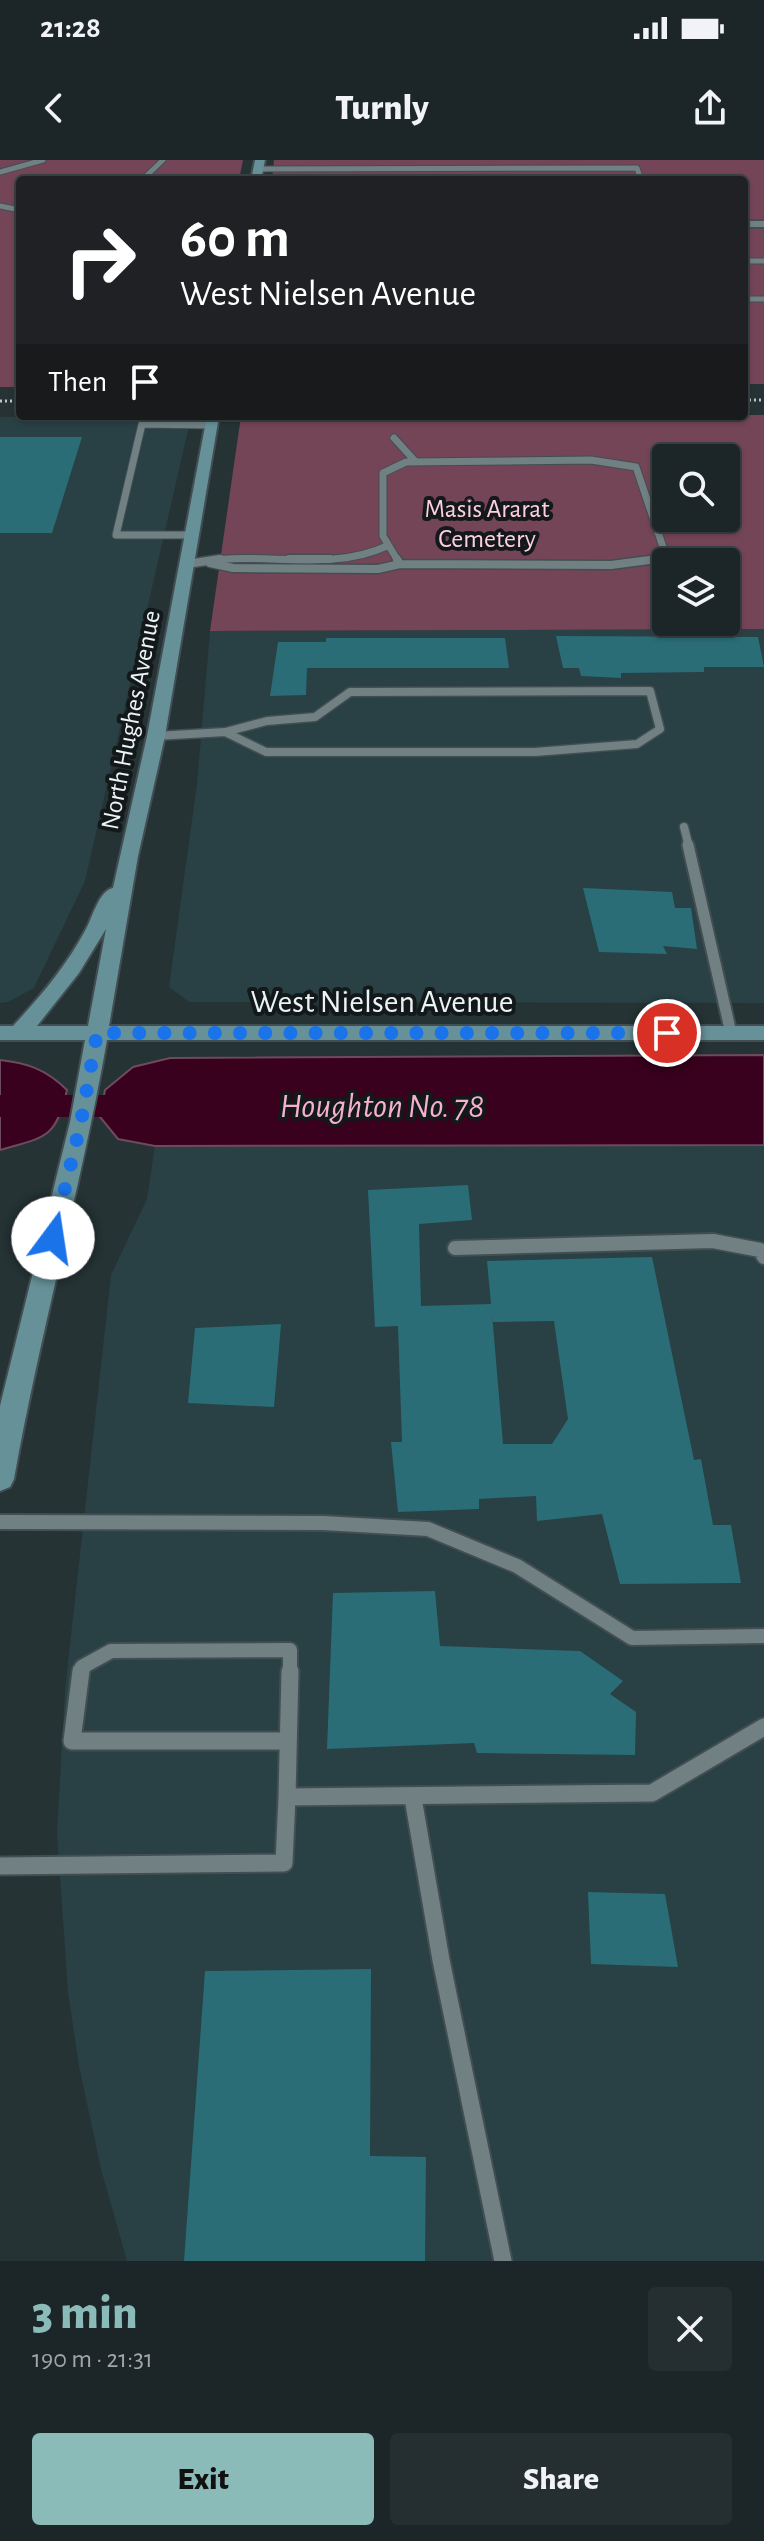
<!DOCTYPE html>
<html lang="en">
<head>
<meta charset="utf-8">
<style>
  body { margin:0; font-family:"Alegreya Sans",sans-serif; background:#252e30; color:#f1f3f6; height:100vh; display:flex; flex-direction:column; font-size:30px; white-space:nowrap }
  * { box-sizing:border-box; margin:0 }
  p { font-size:26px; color:#a0a5a8 }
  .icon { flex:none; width:44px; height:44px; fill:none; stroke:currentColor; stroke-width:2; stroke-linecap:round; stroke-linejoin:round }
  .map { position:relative; height:2101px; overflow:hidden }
  .details { display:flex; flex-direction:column; background:#1c2628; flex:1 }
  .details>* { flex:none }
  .top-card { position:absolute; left:16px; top:16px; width:732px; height:244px; border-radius:8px; box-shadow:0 2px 6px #0004,0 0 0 2px #3a4345; background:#202124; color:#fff; overflow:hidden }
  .tools { position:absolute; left:652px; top:284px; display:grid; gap:16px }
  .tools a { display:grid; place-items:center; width:88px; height:88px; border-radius:8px; background:#1c2628; box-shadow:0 2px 6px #0004,0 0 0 2px #3a4345; font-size:40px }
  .pin { position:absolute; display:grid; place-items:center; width:68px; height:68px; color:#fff; margin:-34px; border:4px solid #fff; border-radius:50%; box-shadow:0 2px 8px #0007 }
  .me { position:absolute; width:88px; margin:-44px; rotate:14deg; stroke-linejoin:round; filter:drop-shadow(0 0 6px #0008) }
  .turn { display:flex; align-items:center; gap:28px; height:168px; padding:0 32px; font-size:36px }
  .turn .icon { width:104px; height:104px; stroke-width:2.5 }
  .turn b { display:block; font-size:56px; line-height:68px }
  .then { display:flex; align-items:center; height:76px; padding:0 32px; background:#0003; gap:16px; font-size:30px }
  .round { display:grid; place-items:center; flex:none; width:84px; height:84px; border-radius:8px; background:#252e30 }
  .head { display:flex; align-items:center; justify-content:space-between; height:136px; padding:0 32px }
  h1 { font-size:48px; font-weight:800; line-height:60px; color:#8bbbb9 }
  .primary-button { display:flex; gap:16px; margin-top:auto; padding:16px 32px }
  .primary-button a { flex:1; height:92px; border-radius:8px; background:#8bbbb9; color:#111; font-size:32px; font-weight:800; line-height:92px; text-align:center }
  .primary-button a+a { background:#252e30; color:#f1f3f6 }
  .status { display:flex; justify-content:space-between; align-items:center; height:56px; padding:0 40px; background:#1c2628; direction:ltr }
  .status svg { height:22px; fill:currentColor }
  header { display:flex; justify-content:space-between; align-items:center; height:104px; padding:0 32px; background:#1c2628; font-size:36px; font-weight:800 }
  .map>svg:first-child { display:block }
  .built { fill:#294044 }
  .green { fill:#744457; fill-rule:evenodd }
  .water { fill:#39011e; stroke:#6e4a5e; stroke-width:2 }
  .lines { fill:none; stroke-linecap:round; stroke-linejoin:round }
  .canal { fill:#39011e; fill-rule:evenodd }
  .building { fill:#2a6d77; fill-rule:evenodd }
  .lane-far5-casing { stroke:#424e51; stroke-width:7 }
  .lane-far4-casing { stroke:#424e51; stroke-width:9 }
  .lane-far3-casing { stroke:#424e51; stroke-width:11 }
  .lane-far2-casing { stroke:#424e51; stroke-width:15 }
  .lane-far1-casing { stroke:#424e51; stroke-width:18 }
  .lane-casing { stroke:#424e51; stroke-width:21 }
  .street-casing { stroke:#424e51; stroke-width:4 }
  .secondary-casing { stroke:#424e51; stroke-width:4 }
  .lane-far5 { stroke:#708083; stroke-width:5 }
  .lane-far4 { stroke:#708083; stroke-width:7 }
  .lane-far3 { stroke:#708083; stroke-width:8 }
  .lane-far2 { stroke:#708083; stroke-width:11 }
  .lane-far1 { stroke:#708083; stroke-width:14 }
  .lane { stroke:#708083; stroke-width:17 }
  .street { fill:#708083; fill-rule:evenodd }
  .secondary { fill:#679198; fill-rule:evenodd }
  .rail { stroke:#bbc6c7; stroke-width:3; stroke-dasharray:2 3; stroke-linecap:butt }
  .route { stroke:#1a73e8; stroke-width:14; stroke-dasharray:0 25.2 }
  .labels { text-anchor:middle; stroke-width:8; stroke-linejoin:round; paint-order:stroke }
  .far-park-label { font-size:26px; fill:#ffcfe0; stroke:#13191a }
  .far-street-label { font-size:26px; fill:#ebf4f5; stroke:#13191a }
  .street-label { font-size:32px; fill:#ebf4f5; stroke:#13191a }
  .water-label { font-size:34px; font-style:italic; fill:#f5b0ca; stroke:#13191a }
</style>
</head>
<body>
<div class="status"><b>21:28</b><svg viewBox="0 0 49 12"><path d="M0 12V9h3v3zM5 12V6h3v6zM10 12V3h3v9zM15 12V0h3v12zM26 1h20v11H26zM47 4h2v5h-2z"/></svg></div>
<header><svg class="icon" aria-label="back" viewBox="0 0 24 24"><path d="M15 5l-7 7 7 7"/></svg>Turnly<svg class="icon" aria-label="share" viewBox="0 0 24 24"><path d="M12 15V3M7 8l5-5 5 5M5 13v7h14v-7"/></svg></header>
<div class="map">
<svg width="764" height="2101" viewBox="0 0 764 2101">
  <rect width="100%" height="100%" fill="#253335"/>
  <path class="built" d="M 0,257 L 191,257 L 85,721 L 34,828 L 8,842 L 0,843 Z
    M 764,469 L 764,843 L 189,842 L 169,827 L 197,624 L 210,471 Z
    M 764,985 L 764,2101 L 127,2101 L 101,2009 L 79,1906 L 68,1832 L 57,1673 L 65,1530 L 111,1115 L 147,1039 L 155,986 Z"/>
  <path class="green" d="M 0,0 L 243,0 L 239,20 L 20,20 L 20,227 L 0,227 Z
    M 274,0 L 764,0 L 764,224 L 744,224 L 744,20 L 272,20 Z
    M 764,255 L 764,469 L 210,471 L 241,256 ZM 666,298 L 726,298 L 726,358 L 666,358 ZM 666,402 L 726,402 L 726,462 L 666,462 Z"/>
  <path class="water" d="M 764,895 L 764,985 L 155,986 L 118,979 L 100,957 L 105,930 L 133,907 L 170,898 Z
    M 0,900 C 28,903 47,910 67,930 C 56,979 45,977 0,990 Z"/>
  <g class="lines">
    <path class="canal" d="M 0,935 L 148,935 L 159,938 L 164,946 L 159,954 L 148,957 L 0,957 Z"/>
  </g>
  <path class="building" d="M 0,277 L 82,277 L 52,373 L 0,373 Z
    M 556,476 L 758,477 L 764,507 L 704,507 L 704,512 L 621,513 L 621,518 L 581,516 L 579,508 L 563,508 Z
    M 326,478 L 505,478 L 509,508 L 307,508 L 306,535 L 270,536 L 278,482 L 326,482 Z
    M 583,728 L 672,732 L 675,748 L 691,748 L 697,789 L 663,786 L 667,794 L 599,792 Z
    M 468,1025 L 472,1060 L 419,1064 L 421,1146 L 491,1144 L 487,1101 L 652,1097 L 694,1300 L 701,1299 L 713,1365 L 731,1365 L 741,1423 L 620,1424 L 602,1354 L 537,1361 L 536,1336 L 479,1339 L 479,1349 L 398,1352 L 391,1282 L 402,1282 L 398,1166 L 375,1167 L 368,1030 ZM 492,1153 L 493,1162 L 554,1161 L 568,1259 L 552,1284 L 503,1284 Z
    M 281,1164 L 274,1247 L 188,1243 L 195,1168 Z
    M 435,1431 L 440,1486 L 580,1491 L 623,1521 L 610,1534 L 636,1552 L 635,1595 L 477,1593 L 474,1583 L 327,1589 L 333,1433 Z
    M 588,1732 L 665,1734 L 678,1807 L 591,1804 Z
    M 371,1809 L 370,1996 L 426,1997 L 425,2101 L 184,2101 L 205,1811 Z"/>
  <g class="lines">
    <g class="lane-far5-casing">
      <path id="lane-far5" d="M 258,9 L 637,8 L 641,20
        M 0,12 L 43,0
        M 142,20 L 163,0
        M 0,46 L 20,50
        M 744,101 L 764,101
        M 744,139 L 764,139"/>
    </g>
    <g class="lane-far4-casing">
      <path id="lane-far4" d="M 394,278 L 415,301
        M 192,375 L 116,375 L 142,264 L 212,265
        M 207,401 C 267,392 331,412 387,386
        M 398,401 L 383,376 L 383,313 L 406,302 L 591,300 L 636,307 L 666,396 L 652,401"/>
    </g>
    <g class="lane-far3-casing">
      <path id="lane-far3" d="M 289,399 L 330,399
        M 397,399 L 400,404
        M 210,403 L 233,408 L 378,409 L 400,404
        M 187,404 L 220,399
        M 400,404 L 611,405 L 657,399
        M 650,531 L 660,569 L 637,584 L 535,592 L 266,592 L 225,572 L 267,561 L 315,557 L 350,532 Z
        M 156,576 L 225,572
        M 684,667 L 689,687"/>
    </g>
    <g class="lane-far2-casing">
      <path id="lane-far2" d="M 688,685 L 731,873"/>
    </g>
    <g class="lane-far1-casing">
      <path id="lane-far1" d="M 455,1088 L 713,1081 L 760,1090 L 764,1097
        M 0,1362 L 323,1363 L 428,1369 L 517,1406 L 632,1478 L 764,1476
        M 81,1513 L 82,1507 L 111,1491 L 290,1490 L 290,1513"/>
    </g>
    <g class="lane-casing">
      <path id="lane" d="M 81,1511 L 72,1581 L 288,1581
        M 287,1637 L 290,1511
        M 413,1638 L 441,1800 L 503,2101
        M 0,1706 L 284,1703 L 287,1637 L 652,1633 L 764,1567"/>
    </g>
    <g class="street-casing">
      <path id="street" d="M 744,61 L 764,61 L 764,67 L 744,67 Z"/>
    </g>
    <g class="secondary-casing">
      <path id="secondary" d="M 255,0 L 265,0 L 261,20 L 251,20 Z
        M 207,256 L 219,256 L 165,576 L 138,696 L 109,866 L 764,866 L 764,880 L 107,880 C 81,1028 40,1172 14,1319 L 10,1327 L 0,1331 L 0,1246 L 70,962 L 85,880 L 0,880 L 0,866 L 13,866 C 41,836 67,805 86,769 C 93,756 99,731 113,728 L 147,576 ZM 106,769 L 88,866 L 37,866 L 79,813 Z"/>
    </g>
    <use href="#lane-far5" class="lane-far5"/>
    <use href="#lane-far4" class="lane-far4"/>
    <use href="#lane-far3" class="lane-far3"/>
    <use href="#lane-far2" class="lane-far2"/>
    <use href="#lane-far1" class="lane-far1"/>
    <use href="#lane" class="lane"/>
    <use href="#street" class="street"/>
    <use href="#secondary" class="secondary"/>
    <path class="rail" d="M 744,240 L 764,240
      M 0,241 L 20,241"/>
  </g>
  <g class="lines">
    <path class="route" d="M 53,1078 L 81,962 L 97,873 L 667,873"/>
  </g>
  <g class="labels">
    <g class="far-park-label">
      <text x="487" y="357">Masis Ararat<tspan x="487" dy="30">Cemetery</tspan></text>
    </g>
    <g class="far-street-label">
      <text transform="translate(130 560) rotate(-79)" y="9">North Hughes Avenue</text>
    </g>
    <g class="street-label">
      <text x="382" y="852">West Nielsen Avenue</text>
    </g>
    <g class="water-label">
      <text x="382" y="957">Houghton No. 78</text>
    </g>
  </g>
</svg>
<div class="tools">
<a><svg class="icon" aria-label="search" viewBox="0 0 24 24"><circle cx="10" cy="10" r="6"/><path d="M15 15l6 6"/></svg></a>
<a><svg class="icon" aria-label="layers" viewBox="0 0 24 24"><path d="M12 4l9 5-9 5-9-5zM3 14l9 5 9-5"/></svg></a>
</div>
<div class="pin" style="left:667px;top:873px;background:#d93025"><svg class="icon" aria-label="arrive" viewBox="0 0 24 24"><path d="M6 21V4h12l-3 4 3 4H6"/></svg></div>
<svg class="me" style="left:53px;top:1078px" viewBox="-20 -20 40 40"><circle r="19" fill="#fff"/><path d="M0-13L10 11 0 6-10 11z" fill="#1a73e8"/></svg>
<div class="top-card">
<div class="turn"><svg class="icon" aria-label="right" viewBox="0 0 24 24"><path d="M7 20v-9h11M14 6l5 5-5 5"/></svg><div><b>60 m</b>West Nielsen Avenue</div></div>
<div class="then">Then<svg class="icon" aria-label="arrive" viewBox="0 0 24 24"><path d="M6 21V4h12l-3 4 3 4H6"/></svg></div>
</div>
</div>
<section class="details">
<div class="head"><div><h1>3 min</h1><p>190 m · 21:31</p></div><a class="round"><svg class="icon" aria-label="close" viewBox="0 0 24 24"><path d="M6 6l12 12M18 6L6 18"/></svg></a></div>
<div class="primary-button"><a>Exit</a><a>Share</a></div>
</section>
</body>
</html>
